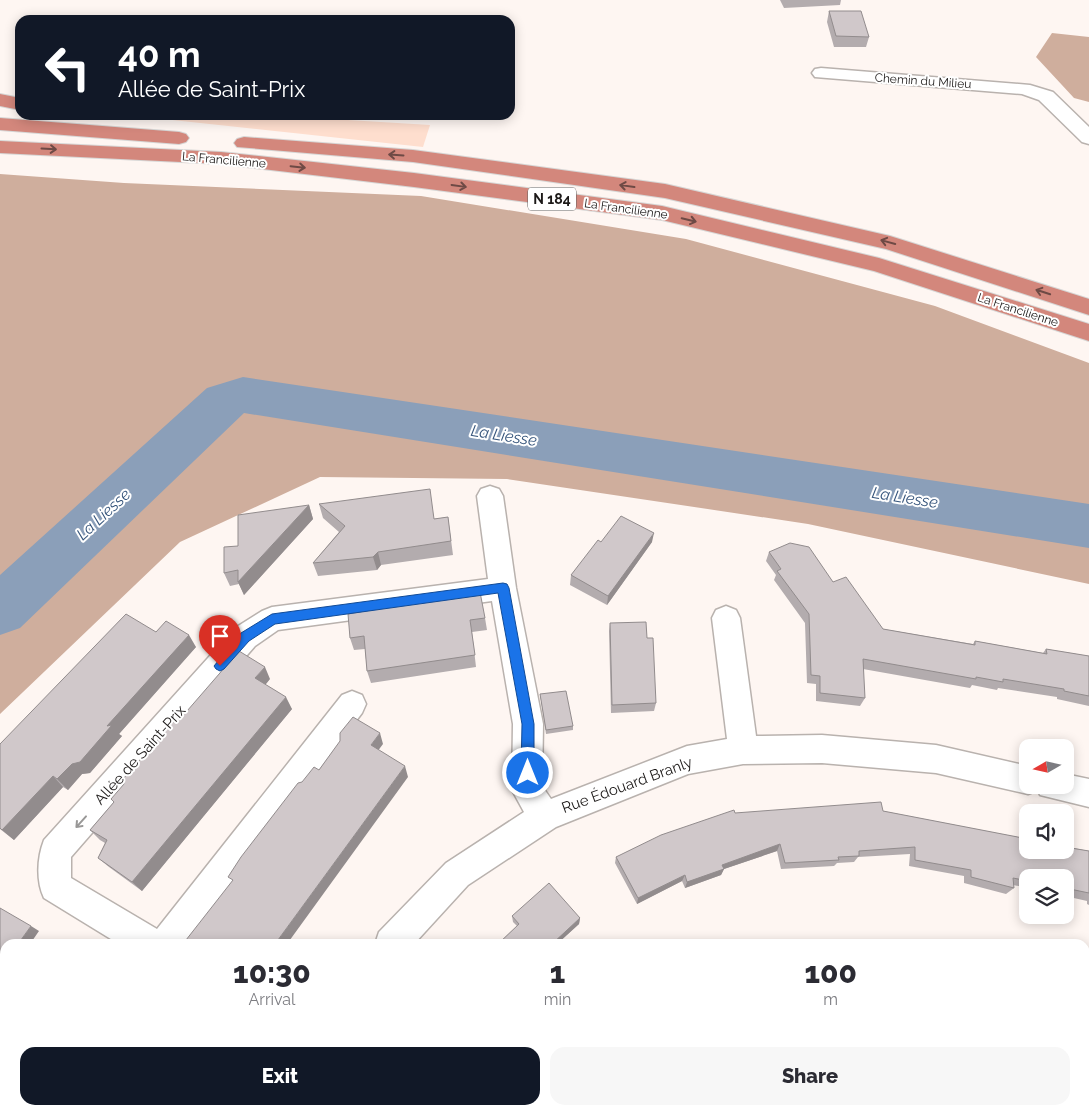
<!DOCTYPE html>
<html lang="en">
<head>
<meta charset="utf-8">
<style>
  body { margin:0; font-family:Raleway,sans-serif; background:#f7f7f7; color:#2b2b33; height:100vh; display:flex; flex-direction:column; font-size:19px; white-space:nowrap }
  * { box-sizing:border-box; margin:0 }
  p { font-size:16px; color:#7c7c81 }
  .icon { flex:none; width:28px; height:28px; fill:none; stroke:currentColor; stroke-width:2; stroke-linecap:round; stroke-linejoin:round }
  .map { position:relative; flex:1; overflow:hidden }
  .drawer { position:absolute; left:0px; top:939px; width:1090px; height:176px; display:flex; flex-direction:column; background:#fff; border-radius:15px 15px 0 0; box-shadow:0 2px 12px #0003 }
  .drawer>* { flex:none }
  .banner { position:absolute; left:15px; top:15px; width:500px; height:105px; border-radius:15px; box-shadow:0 2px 12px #0003; background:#111827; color:#fff; overflow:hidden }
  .needle { width:32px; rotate:261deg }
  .fabs { position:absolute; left:1019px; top:739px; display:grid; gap:10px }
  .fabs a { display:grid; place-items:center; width:55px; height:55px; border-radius:10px; background:#fff; box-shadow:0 2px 12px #0003; font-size:25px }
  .pin { position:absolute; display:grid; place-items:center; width:42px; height:42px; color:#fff; margin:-51px -21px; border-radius:50% 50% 50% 0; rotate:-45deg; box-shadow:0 0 5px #0007 }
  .pin .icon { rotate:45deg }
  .me { position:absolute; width:55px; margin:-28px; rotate:0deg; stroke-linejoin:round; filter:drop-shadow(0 0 4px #0008) }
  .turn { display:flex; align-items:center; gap:18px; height:105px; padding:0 20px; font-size:22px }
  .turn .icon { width:65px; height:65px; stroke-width:2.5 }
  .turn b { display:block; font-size:35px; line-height:42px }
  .eta { display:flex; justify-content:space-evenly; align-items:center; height:85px; text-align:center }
  .eta b { font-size:30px; font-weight:800; line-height:35px }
  .cta { display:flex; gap:10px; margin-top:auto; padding:10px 20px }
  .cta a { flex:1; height:58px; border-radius:15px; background:#111827; color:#fff; font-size:20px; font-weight:800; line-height:58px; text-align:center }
  .cta a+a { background:#f7f7f7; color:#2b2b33 }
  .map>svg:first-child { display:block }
  .green { fill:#fedece }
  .forest { fill:#cfae9d }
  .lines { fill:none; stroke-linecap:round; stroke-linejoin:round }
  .river { fill:#8b9fb9; fill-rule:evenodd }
  .minor-casing { stroke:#b9b2ae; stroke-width:3 }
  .trunk-casing { stroke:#d6d6d5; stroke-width:2 }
  .minor { fill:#fff; fill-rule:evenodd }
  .trunk { fill:#d3877c; fill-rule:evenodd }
  .wall { fill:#b3acae }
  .shaded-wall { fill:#928c8d }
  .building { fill:#d0c8ca; stroke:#928c8d }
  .oneway { stroke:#6e4a45 }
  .oneway2 { stroke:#999897 }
  .route { fill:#1a73e8; stroke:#114b97 }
  .labels { text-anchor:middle; stroke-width:4; stroke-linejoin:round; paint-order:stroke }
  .far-street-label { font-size:12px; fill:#1c1918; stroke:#fff }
  .shield { fill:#fff; stroke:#605e5d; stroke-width:1 }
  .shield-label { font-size:14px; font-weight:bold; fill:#1c1918 }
  .street-label { font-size:15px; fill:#1c1918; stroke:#fff }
  .water-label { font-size:16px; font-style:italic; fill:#35547b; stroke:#fff }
</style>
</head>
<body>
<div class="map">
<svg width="1089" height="1114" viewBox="0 0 1089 1114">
  <rect width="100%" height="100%" fill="#fef6f2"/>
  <path class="green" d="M 126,115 L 266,115 L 430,125 L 423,147 Z"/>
  <path class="forest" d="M 1052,33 L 1089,37 L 1089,102 L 1074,98 L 1036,57 Z
    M 0,174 L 124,183 L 421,196 L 686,239 L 935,306 L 1089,363 L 1089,584 L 808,524 L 507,479 L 320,477 L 180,542 L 0,714 Z"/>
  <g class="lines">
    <path class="river" d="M 243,377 L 1089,504 L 1089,548 L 244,413 L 20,628 L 0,635 L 0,575 L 207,388 Z"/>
    <g class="minor-casing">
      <path id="minor" d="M 821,68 L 1030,85 L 1053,92 L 1089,127 L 1089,144 L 1082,142 L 1039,100 L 1022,94 L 815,77 L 812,73 L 815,69 Z
        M 490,486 L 499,489 L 503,496 L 516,588 L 543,724 L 542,786 L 551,799 L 687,746 L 727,739 L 712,618 L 716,610 L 726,606 L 736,610 L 740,618 L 756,736 L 822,735 L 936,745 L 1028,766 L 1028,785 L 1065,785 L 1065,774 L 1089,779 L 1089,807 L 1040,795 L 1038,790 L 1028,794 L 936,773 L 822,763 L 743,764 L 688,774 L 556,827 L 468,885 L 414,944 L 375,944 L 379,932 L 446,863 L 524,812 L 512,790 L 513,724 L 492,601 L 278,630 L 255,646 L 71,857 L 71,878 L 157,929 L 342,695 L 352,691 L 362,695 L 366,704 L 362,713 L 187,944 L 119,944 L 44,898 C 36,881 37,858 44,840 L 235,628 L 262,611 L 272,607 L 488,579 L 477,496 L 481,489 Z
        M 264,1110 L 300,1110 L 298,1114 L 262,1114 Z
        M 485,1110 L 526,1110 L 528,1114 L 487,1114 Z"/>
    </g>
    <g class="trunk-casing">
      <path id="trunk" d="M 0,94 L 20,98 L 20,110 L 0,106 Z
        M 0,118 L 179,132 L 186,134 L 189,138 L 186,142 L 179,144 L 0,130 Z
        M 244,137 L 413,150 L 665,184 L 890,236 L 1089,299 L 1089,315 L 886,249 L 665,198 L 413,162 L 237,147 L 234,143 L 237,139 Z
        M 0,141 L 221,152 L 414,173 L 662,206 L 879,258 L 1089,324 L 1089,341 L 874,271 L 662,220 L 414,187 L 221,164 L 0,153 Z"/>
    </g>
    <use href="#minor" class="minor"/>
    <use href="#trunk" class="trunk"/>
  </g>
  <path class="wall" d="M 780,0 L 841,0 L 840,5 L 784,8 Z
    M 829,11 L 869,37 L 866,47 L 834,47 L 827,22 Z
    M 319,504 L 434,519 L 448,517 L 453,555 L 381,565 L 377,570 L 318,576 L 313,563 L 339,532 L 323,518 Z
    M 309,505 L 313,519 L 244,595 L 239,584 L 230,586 L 224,573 L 238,546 Z
    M 601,542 L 652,542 L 607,605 L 570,585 L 571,575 Z
    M 769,552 L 833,582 L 883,629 L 973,644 L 975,641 L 1043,653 L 1046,649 L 1089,656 L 1089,706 L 1057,699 L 1057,697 L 998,688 L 997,690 L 972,685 L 970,688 L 863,669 L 865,698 L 860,706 L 816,701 L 816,684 L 807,683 L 805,623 L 774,580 L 776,575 L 766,561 Z
    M 423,603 L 485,618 L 487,630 L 472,632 L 476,667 L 371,683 L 367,671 L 365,649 L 354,650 L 350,638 Z
    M 610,623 L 656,703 L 654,711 L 611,713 L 609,631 Z
    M 156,632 L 196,647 L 119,734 L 122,736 L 90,773 L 82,774 L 68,790 L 63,787 L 14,840 L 0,829 L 0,744 Z
    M 270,679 L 265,685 L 292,709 L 142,891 L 109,867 L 98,858 L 105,843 L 100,840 L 90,830 L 114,802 L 111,799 Z
    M 540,694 L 573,726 L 573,730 L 546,734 Z
    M 883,811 L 1089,851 L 1089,905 L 1087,904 L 1087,901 L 1065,896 L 1065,878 L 1028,878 L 1028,888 L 1013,885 L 1014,888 L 1006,894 L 964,883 L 964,876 L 909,866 L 910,854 L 858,857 L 854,862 L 837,863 L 834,866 L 781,869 L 777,851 L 724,869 L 721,875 L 685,888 L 682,881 L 637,904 L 615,863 L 616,857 L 735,813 Z
    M 512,916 L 580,918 L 579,924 L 557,944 L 498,944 L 517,926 L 513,922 Z
    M 1089,1047 L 1089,1112 L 1086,1113 L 1072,1110 L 1085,1110 L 1085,1048 Z
    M 654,1110 L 666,1110 L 664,1114 L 661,1114 Z
    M 668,1110 L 809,1110 L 817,1114 L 689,1114 L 686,1112 L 686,1114 L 676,1114 Z"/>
  <path class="shaded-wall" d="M 309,505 L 313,519 L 244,595 L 238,582 Z
    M 654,533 L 652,542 L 607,605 L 608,596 Z
    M 378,552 L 381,565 L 377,570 L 373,557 Z
    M 189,635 L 196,647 L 119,734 L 122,736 L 90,773 L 82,774 L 68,790 L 57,779 Z
    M 265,667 L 270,679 L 261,690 L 255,678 Z
    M 286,697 L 292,709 L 142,891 L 132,882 Z
    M 380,733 L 383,744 L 374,756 L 371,745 Z
    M 405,766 L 408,777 L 287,944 L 275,944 Z
    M 53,776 L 63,787 L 14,840 L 2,830 Z
    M 780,844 L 777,851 L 724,869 L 721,875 L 685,888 L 687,882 L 722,865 Z
    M 685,875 L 682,881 L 637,904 L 638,898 Z
    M 580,918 L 579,924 L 557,944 L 552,944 Z
    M 31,926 L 39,931 L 30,944 L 18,944 Z
    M 5,961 L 5,981 L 0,988 L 0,968 Z
    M 188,1110 L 199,1110 L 192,1114 L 181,1114 Z"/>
  <path class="building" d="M 829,11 L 861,11 L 869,37 L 836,36 Z
    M 430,489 L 434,519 L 448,517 L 451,541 L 378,552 L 373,557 L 313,563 L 345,526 L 319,504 Z
    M 309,505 L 238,582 L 238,570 L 224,573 L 224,547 L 238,546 L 238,515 Z
    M 621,516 L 654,533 L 608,596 L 571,575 L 598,540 L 601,542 Z
    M 790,543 L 809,547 L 833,582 L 846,577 L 883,629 L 975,645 L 975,641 L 1047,654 L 1046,649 L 1089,656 L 1089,696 L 1064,691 L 1064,689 L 1003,679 L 1003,682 L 976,677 L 976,679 L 863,659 L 865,698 L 820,693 L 820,676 L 811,675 L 809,614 L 777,571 L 781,569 L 769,552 Z
    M 480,592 L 485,618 L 470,620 L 475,655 L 367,671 L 364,636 L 350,638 L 348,614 L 423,601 L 423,603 Z
    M 126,614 L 156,632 L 166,621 L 189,635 L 107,726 L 112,725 L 80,762 L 72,764 L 57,779 L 53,776 L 2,830 L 0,828 L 0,744 Z
    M 646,622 L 647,638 L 653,638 L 656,703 L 612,705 L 610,623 Z
    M 239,651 L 265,667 L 255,678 L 286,697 L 132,882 L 98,858 L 107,840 L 90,830 L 114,802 L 111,799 L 124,784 L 123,779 L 182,712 L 187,711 Z
    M 566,691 L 573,726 L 546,730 L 540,694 Z
    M 353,717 L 380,733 L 371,745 L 405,766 L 275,944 L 223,944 L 220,942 L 219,944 L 191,944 L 186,940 L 233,880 L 228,877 L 241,857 L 298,783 L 302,782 L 314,767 L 319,770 L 340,741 L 340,733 Z
    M 881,802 L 883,811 L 1028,839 L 1028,850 L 1065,850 L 1065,847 L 1089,851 L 1089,893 L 1065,888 L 1065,878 L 1028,878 L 1028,881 L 1013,878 L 1014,888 L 971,877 L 971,870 L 915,860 L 915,847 L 859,851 L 859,856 L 838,857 L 839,860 L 785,863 L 780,844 L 722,865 L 724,869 L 687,882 L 685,875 L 638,898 L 616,857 L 661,835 L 734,810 L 735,813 Z
    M 549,883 L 580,918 L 552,944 L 498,944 L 519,924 L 512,916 Z
    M 0,908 L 31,926 L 18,944 L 5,944 L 5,961 L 0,968 L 3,968 L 0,972 Z
    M 1085,1050 L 1089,1051 L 1089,1109 L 1085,1108 Z
    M 154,1110 L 188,1110 L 181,1114 L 155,1114 Z
    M 359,1110 L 381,1110 L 395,1114 L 358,1114 Z
    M 676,1110 L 687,1110 L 686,1114 L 683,1114 Z
    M 690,1110 L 791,1110 L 794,1112 L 794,1110 L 809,1110 L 817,1114 L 697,1114 Z"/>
  <defs><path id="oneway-shaft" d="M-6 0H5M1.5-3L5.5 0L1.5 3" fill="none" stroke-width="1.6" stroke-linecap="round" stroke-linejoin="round" transform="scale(1.25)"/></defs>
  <g class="oneway">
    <use href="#oneway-shaft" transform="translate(49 149) rotate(3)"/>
    <use href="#oneway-shaft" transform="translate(396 155) rotate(-176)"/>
    <use href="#oneway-shaft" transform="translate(298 167) rotate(6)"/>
    <use href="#oneway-shaft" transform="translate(459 186) rotate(8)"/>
    <use href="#oneway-shaft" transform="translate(627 186) rotate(-172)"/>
    <use href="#oneway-shaft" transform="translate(689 220) rotate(13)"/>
    <use href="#oneway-shaft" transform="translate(888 242) rotate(-165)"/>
    <use href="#oneway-shaft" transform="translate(1043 292) rotate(-162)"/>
  </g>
  <use class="oneway2" href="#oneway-shaft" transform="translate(81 822) rotate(132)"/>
  <path class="route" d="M 503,583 L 507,584 L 509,588 L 534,724 L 534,773 L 532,778 L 528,779 L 523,778 L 521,773 L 522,724 L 498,593 L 275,624 L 249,641 L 224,669 L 220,671 L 216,669 L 214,666 L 241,633 L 272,614 Z"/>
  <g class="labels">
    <g class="far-street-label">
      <text transform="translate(923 81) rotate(4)" y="4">Chemin du Milieu</text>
      <text transform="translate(224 160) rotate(5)" y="4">La Francilienne</text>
      <text transform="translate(626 209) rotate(8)" y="4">La Francilienne</text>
      <text transform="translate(1018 310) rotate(18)" y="4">La Francilienne</text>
    </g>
    <rect class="shield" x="528" y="187.5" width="48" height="23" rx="4"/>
    <g class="shield-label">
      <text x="552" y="204">N 184</text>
    </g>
    <g class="street-label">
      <text transform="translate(140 755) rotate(-48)" y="5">Allée de Saint-Prix</text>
      <text transform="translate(627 785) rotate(-20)" y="5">Rue Édouard Branly</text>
    </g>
    <g class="water-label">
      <text transform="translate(504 435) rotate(9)" y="6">La Liesse</text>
      <text transform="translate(905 497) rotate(9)" y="6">La Liesse</text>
      <text transform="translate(103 514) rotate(-43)" y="6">La Liesse</text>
    </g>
  </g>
</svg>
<div class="fabs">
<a><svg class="needle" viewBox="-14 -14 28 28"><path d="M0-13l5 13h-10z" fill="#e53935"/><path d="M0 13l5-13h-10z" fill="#7c7c81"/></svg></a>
<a><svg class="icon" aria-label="sound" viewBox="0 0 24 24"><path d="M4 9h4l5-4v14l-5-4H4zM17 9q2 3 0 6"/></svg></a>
<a><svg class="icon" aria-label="layers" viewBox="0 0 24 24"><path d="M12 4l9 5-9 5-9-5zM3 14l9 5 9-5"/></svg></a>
</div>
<div class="pin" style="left:220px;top:666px;background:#d93025"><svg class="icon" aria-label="arrive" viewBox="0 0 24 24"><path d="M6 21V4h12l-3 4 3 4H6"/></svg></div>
<svg class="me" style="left:528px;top:773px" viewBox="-20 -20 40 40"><circle r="17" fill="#1a73e8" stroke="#fff" stroke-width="3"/><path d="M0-11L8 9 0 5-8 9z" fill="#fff"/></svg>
<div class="banner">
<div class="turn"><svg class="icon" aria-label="left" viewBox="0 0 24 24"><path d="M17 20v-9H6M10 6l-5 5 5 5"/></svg><div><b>40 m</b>Allée de Saint-Prix</div></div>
</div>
<section class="drawer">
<div class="eta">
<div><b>10:30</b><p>Arrival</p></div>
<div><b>1</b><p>min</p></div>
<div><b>100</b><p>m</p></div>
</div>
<div class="cta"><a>Exit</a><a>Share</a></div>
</section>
</div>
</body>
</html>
